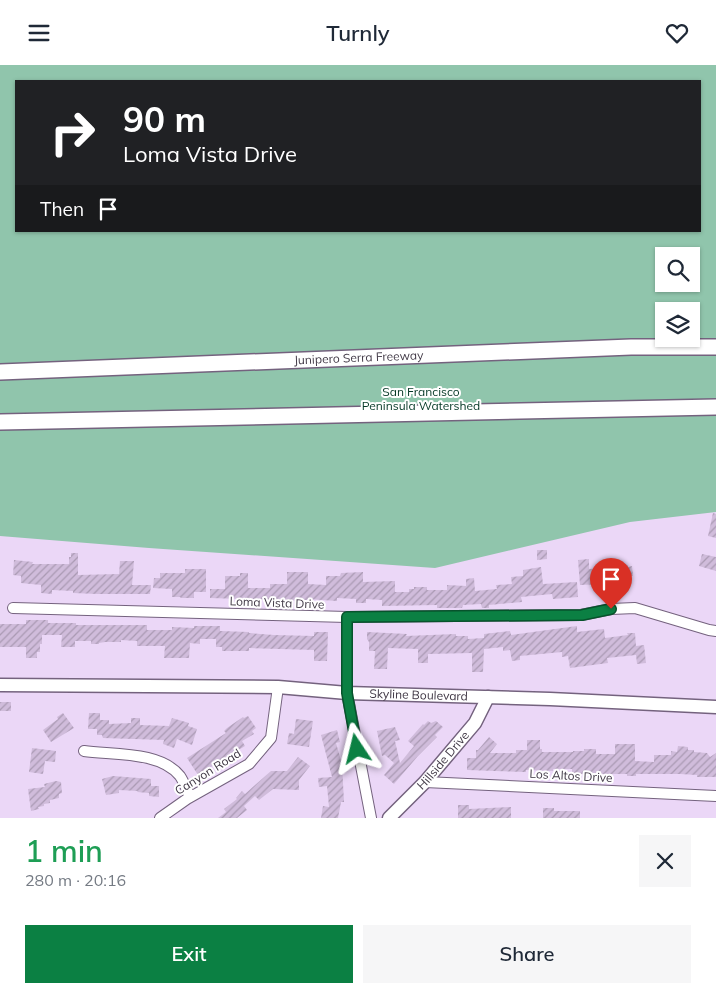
<!DOCTYPE html>
<html lang="en">
<head>
<meta charset="utf-8">
<style>
  body { margin:0; font-family:Mulish,sans-serif; background:#f6f6f7; color:#1f2937; height:100vh; display:flex; flex-direction:column; font-size:19px; white-space:nowrap }
  * { box-sizing:border-box; margin:0 }
  p { font-size:16px; color:#747a83 }
  .icon { flex:none; width:28px; height:28px; fill:none; stroke:currentColor; stroke-width:2; stroke-linecap:round; stroke-linejoin:round }
  .map { position:relative; height:753px; overflow:hidden }
  .side { display:flex; flex-direction:column; background:#fff; flex:1 }
  .side>* { flex:none }
  .banner { position:absolute; left:15px; top:15px; width:686px; height:152px; border-radius:0px; box-shadow:0 1px 4px #0004; background:#202124; color:#fff; overflow:hidden }
  .tools { position:absolute; left:655px; top:182px; display:grid; gap:10px }
  .tools a { display:grid; place-items:center; width:45px; height:45px; border-radius:0px; background:#fff; box-shadow:0 1px 4px #0004; font-size:25px }
  .pin { position:absolute; display:grid; place-items:center; width:42px; height:42px; color:#fff; margin:-51px -21px; border-radius:50% 50% 50% 0; rotate:-45deg; box-shadow:0 0 5px #0007 }
  .pin .icon { rotate:45deg }
  .me { position:absolute; width:55px; margin:-28px; rotate:350deg; stroke-linejoin:round; filter:drop-shadow(0 0 4px #0008) }
  .turn { display:flex; align-items:center; gap:18px; height:105px; padding:0 25px; font-size:22px }
  .turn .icon { width:65px; height:65px; stroke-width:2.5 }
  .turn b { display:block; font-size:35px; line-height:42px }
  .then { display:flex; align-items:center; height:48px; padding:0 25px; background:#0003; gap:10px; font-size:19px }
  .round { display:grid; place-items:center; flex:none; width:52px; height:52px; border-radius:0px; background:#f6f6f7 }
  .head { display:flex; align-items:center; justify-content:space-between; height:85px; padding:0 25px }
  h1 { font-size:30px; font-weight:600; line-height:38px; color:#1e9e55 }
  .button { display:flex; gap:10px; margin-top:auto; padding:10px 25px }
  .button a { flex:1; height:58px; border-radius:0px; background:#0b8043; color:#fff; font-size:20px; font-weight:600; line-height:58px; text-align:center }
  .button a+a { background:#f6f6f7; color:#1f2937 }
  header { display:flex; justify-content:space-between; align-items:center; height:65px; padding:0 25px; background:#fff; font-size:22px; font-weight:600 }
  .map>svg:first-child { display:block }
  .park { fill:#90c5ac; fill-rule:evenodd }
  .building { fill:url(#building-hatch) }
  .lines { fill:none; stroke-linecap:round; stroke-linejoin:round }
  .minor-casing { stroke:#74627e; stroke-width:12 }
  .major-casing { stroke:#74627e; stroke-width:15 }
  .highway-casing { stroke:#74627e; stroke-width:18 }
  .minor { stroke:#fff; stroke-width:10 }
  .major { stroke:#fff; stroke-width:12 }
  .highway { stroke:#fff; stroke-width:15 }
  .route-casing { stroke:#07532c; stroke-width:12 }
  .route { stroke:#0b8043; stroke-width:9 }
  .labels { text-anchor:middle; stroke-width:4; stroke-linejoin:round; paint-order:stroke }
  .street-label { font-size:12px; fill:#413946; stroke:#fff }
  .park-label { font-size:12px; fill:#053826; stroke:#fff }
</style>
</head>
<body>
<header><svg class="icon" aria-label="menu" viewBox="0 0 24 24"><path d="M4 6h16M4 12h16M4 18h16"/></svg>Turnly<svg class="icon" aria-label="heart" viewBox="0 0 24 24"><path d="M12 20l-8-8c-3-5 5-10 8-4 3-6 11-1 8 4z"/></svg></header>
<div class="map">
<svg width="716" height="753" viewBox="0 0 716 753">
  <defs>
    <pattern id="building-hatch" width="6" height="6" patternUnits="userSpaceOnUse" patternTransform="scale(1.25)"><rect width="6" height="6" fill="#d0bcdb"/><path d="M-1 1l2-2M0 6l6-6M5 7l2-2" fill="none" stroke="#aa9ab3"/></pattern>
  </defs>
  <rect width="100%" height="100%" fill="#ebd7f7"/>
  <path class="park" d="M 0,0 L 716,0 L 716,447 L 630,457 L 435,503 L 149,483 L 0,471 ZM 16,16 L 700,16 L 700,166 L 16,166 ZM 664,191 L 691,191 L 691,219 L 664,219 ZM 664,246 L 691,246 L 691,274 L 664,274 Z"/>
  <path class="building" d="M 713,448 L 716,449 L 716,473 L 708,471 Z
    M 537,485 L 547,485 L 547,494 L 537,495 Z
    M 71,488 L 78,488 L 78,510 L 119,509 L 120,496 L 134,496 L 132,520 L 151,520 L 150,529 L 97,529 L 73,528 L 73,526 L 52,525 L 52,529 L 41,528 L 41,520 L 21,518 L 21,511 L 13,510 L 14,495 L 33,497 L 32,499 L 69,499 L 69,492 L 71,492 Z
    M 702,489 L 716,492 L 716,506 L 699,501 Z
    M 589,494 L 589,504 L 617,502 L 617,501 L 628,500 L 628,502 L 632,501 L 633,511 L 628,511 L 628,513 L 625,514 L 625,516 L 606,517 L 606,519 L 580,520 L 578,495 Z
    M 541,502 L 543,519 L 577,517 L 578,532 L 553,534 L 552,529 L 521,532 L 522,537 L 489,540 L 489,543 L 482,543 L 481,539 L 463,540 L 462,543 L 437,543 L 437,540 L 382,541 L 382,535 L 366,534 L 366,538 L 356,538 L 356,534 L 337,533 L 337,536 L 307,534 L 307,536 L 210,533 L 210,524 L 225,524 L 225,511 L 240,511 L 240,508 L 248,508 L 248,523 L 270,523 L 270,519 L 287,519 L 287,507 L 308,507 L 308,519 L 326,520 L 326,511 L 340,511 L 341,508 L 363,507 L 363,517 L 395,516 L 395,527 L 409,527 L 409,524 L 414,524 L 414,522 L 427,522 L 427,525 L 447,525 L 447,520 L 466,521 L 466,514 L 474,513 L 475,526 L 497,524 L 496,520 L 512,519 L 511,512 L 523,511 L 523,505 Z
    M 185,504 L 206,504 L 206,527 L 194,527 L 194,533 L 180,533 L 181,532 L 172,532 L 172,524 L 153,523 L 154,513 L 160,513 L 160,508 L 185,508 Z
    M 26,555 L 48,555 L 48,558 L 76,558 L 76,560 L 147,560 L 147,565 L 172,565 L 172,562 L 194,563 L 194,561 L 220,561 L 220,566 L 249,567 L 249,568 L 274,570 L 314,571 L 314,567 L 328,567 L 327,596 L 314,596 L 314,585 L 249,583 L 249,586 L 222,586 L 222,582 L 216,582 L 216,574 L 200,574 L 200,579 L 190,578 L 189,593 L 164,593 L 165,581 L 137,581 L 137,576 L 121,575 L 121,577 L 105,577 L 99,578 L 99,579 L 91,579 L 91,576 L 75,576 L 75,582 L 61,582 L 62,570 L 42,570 L 42,579 L 40,579 L 40,587 L 37,587 L 37,593 L 26,593 L 26,582 L 0,582 L 0,559 L 26,559 Z
    M 577,561 L 577,567 L 604,564 L 605,573 L 628,570 L 627,568 L 635,568 L 636,581 L 644,580 L 646,598 L 637,599 L 636,590 L 607,593 L 608,598 L 570,603 L 568,591 L 562,592 L 562,587 L 520,591 L 520,595 L 512,596 L 510,585 L 503,586 L 503,582 L 484,584 L 483,607 L 472,607 L 472,588 L 428,589 L 428,598 L 418,598 L 418,584 L 388,583 L 387,604 L 374,604 L 375,586 L 369,586 L 369,577 L 367,574 L 367,567 L 407,569 L 406,571 L 456,569 L 456,571 L 468,571 L 468,574 L 484,573 L 484,569 L 510,566 L 511,570 Z
    M 0,637 L 11,637 L 11,646 L 0,646 Z
    M 63,648 L 74,663 L 51,677 L 43,665 L 58,654 L 57,652 Z
    M 89,648 L 100,648 L 100,655 L 109,655 L 109,659 L 131,658 L 131,653 L 140,653 L 140,660 L 169,661 L 172,653 L 189,658 L 188,661 L 197,664 L 192,680 L 177,674 L 174,683 L 163,679 L 164,675 L 103,673 L 102,670 L 97,670 L 97,664 L 88,664 Z
    M 248,651 L 256,663 L 252,666 L 254,669 L 242,676 L 245,681 L 198,710 L 187,693 L 226,668 L 224,666 L 227,663 L 243,652 L 244,653 Z
    M 296,654 L 313,656 L 309,682 L 287,679 L 289,668 L 294,669 Z
    M 428,656 L 431,658 L 436,656 L 443,662 L 435,670 L 437,672 L 418,691 L 394,719 L 384,710 L 394,698 L 385,690 L 382,691 L 377,666 L 395,662 L 400,675 L 395,676 L 400,698 L 414,681 L 408,676 L 423,659 L 424,660 Z
    M 337,665 L 340,677 L 336,678 L 342,699 L 344,737 L 341,737 L 338,753 L 321,753 L 323,741 L 329,742 L 327,721 L 319,722 L 318,713 L 332,712 L 321,670 Z
    M 489,672 L 497,679 L 490,688 L 516,688 L 516,685 L 527,685 L 527,675 L 540,675 L 540,684 L 542,684 L 542,687 L 573,687 L 573,686 L 584,686 L 584,684 L 596,684 L 596,689 L 615,689 L 615,679 L 635,679 L 635,696 L 654,697 L 654,690 L 671,690 L 671,686 L 677,687 L 678,681 L 688,682 L 688,685 L 694,685 L 694,687 L 707,688 L 710,692 L 716,688 L 716,712 L 697,712 L 697,710 L 680,709 L 636,709 L 636,711 L 627,711 L 627,709 L 572,709 L 572,704 L 553,704 L 553,706 L 526,705 L 526,707 L 467,705 L 467,693 L 476,693 L 476,685 L 478,685 Z
    M 32,683 L 56,686 L 55,697 L 45,696 L 43,709 L 29,707 Z
    M 298,692 L 310,701 L 299,715 L 299,725 L 273,724 L 259,735 L 255,731 L 244,741 L 247,745 L 237,753 L 218,753 L 226,747 L 224,744 L 237,734 L 236,733 L 242,726 L 245,729 L 271,706 L 287,706 Z
    M 113,711 L 151,714 L 151,721 L 159,721 L 159,732 L 149,731 L 149,728 L 137,727 L 138,726 L 119,725 L 119,728 L 106,730 L 102,714 Z
    M 56,716 L 61,717 L 62,728 L 59,729 L 59,733 L 50,735 L 50,738 L 44,739 L 44,741 L 38,742 L 39,744 L 31,746 L 28,724 L 45,722 L 44,719 Z
    M 458,740 L 469,740 L 469,744 L 511,742 L 511,753 L 458,753 Z
    M 543,743 L 554,743 L 554,746 L 580,746 L 580,753 L 543,753 Z"/>
  <g class="lines">
    <g class="minor-casing">
      <path id="minor" d="M 13,543 L 347,552 L 581,550 L 611,544 L 635,543 L 709,565 L 716,566
        M 347,552 L 347,628 L 371,753
        M 84,686 C 113,690 160,686 180,711 C 184,717 187,725 190,732
        M 425,717 L 716,731
        M 160,753 L 187,734 L 249,699 L 271,673 L 278,622"/>
    </g>
    <g class="major-casing">
      <g id="major">
        <path id="s1" d="M 0,620 L 278,622 L 347,628 L 550,634 L 716,642"/>
        <path id="s2" d="M 389,753 L 425,717 L 475,658 L 488,632"/>
      </g>
    </g>
    <g class="highway-casing">
      <g id="highway">
        <path id="s3" d="M 0,307 L 631,282 L 716,282"/>
        <path d="M 0,357 L 716,342"/>
      </g>
    </g>
    <use href="#minor" class="minor"/>
    <use href="#major" class="major"/>
    <use href="#highway" class="highway"/>
  </g>
  <g class="lines">
    <g class="route-casing">
      <path id="route" d="M 357,684 L 347,628 L 347,552 L 582,550 L 611,544"/>
    </g>
    <use href="#route" class="route"/>
  </g>
  <g class="labels">
    <g class="street-label">
      <text dy="4" stroke="none"><textPath href="#s3" startOffset="359">Junipero Serra Freeway</textPath></text>
      <text transform="translate(277 538) rotate(2)" y="4">Loma Vista Drive</text>
      <text dy="4" stroke="none"><textPath href="#s1" startOffset="419">Skyline Boulevard</textPath></text>
      <text dy="4" stroke="none"><textPath href="#s2" startOffset="79">Hillside Drive</textPath></text>
      <text transform="translate(208 707) rotate(-32)" y="4">Canyon Road</text>
      <text transform="translate(571 711) rotate(3)" y="4">Los Altos Drive</text>
    </g>
    <g class="park-label">
      <text x="421" y="331">San Francisco<tspan x="421" dy="14">Peninsula Watershed</tspan></text>
    </g>
  </g>
</svg>
<div class="tools">
<a><svg class="icon" aria-label="search" viewBox="0 0 24 24"><circle cx="10" cy="10" r="6"/><path d="M15 15l6 6"/></svg></a>
<a><svg class="icon" aria-label="layers" viewBox="0 0 24 24"><path d="M12 4l9 5-9 5-9-5zM3 14l9 5 9-5"/></svg></a>
</div>
<div class="pin" style="left:611px;top:544px;background:#d93025"><svg class="icon" aria-label="arrive" viewBox="0 0 24 24"><path d="M6 21V4h12l-3 4 3 4H6"/></svg></div>
<svg class="me" style="left:357px;top:684px" viewBox="-20 -20 40 40"><path d="M0-17L14 15 0 8-14 15z" fill="#0b8043" stroke="#fff" stroke-width="4"/></svg>
<div class="banner">
<div class="turn"><svg class="icon" aria-label="right" viewBox="0 0 24 24"><path d="M7 20v-9h11M14 6l5 5-5 5"/></svg><div><b>90 m</b>Loma Vista Drive</div></div>
<div class="then">Then<svg class="icon" aria-label="arrive" viewBox="0 0 24 24"><path d="M6 21V4h12l-3 4 3 4H6"/></svg></div>
</div>
</div>
<section class="side">
<div class="head"><div><h1>1 min</h1><p>280 m · 20:16</p></div><a class="round"><svg class="icon" aria-label="close" viewBox="0 0 24 24"><path d="M6 6l12 12M18 6L6 18"/></svg></a></div>
<div class="button"><a>Exit</a><a>Share</a></div>
</section>
</body>
</html>
